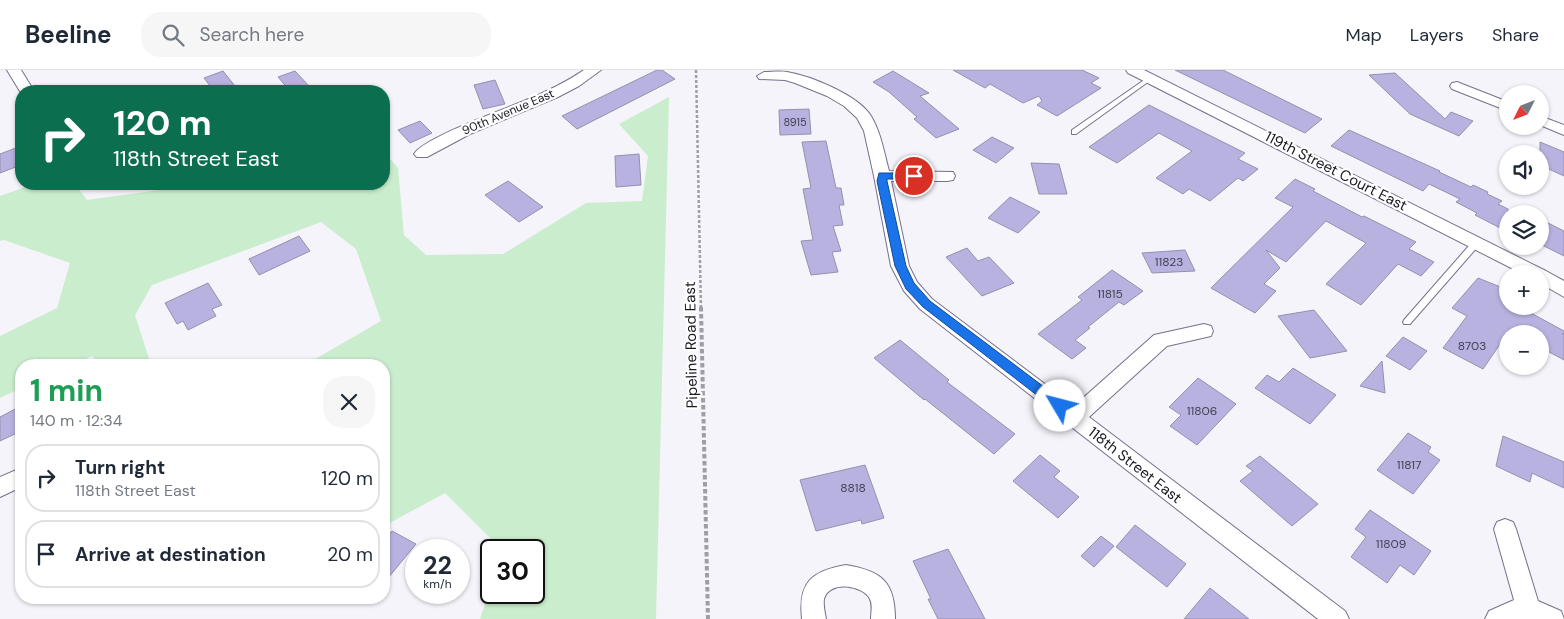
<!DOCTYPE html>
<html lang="en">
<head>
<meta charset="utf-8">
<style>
  body { margin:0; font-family:"DM Sans",sans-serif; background:#f6f6f7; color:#1f2937; height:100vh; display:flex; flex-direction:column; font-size:19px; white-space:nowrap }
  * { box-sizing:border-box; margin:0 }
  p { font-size:16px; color:#747a83 }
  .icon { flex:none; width:28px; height:28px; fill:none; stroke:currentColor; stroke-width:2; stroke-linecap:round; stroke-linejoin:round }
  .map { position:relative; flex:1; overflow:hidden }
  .drawer { position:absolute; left:15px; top:289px; width:375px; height:245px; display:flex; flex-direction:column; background:#fff; border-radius:20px; box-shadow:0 1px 4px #0004 }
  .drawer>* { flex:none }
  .top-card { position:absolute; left:15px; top:15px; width:375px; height:105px; border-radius:20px; box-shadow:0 1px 4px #0004; background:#0b6e4f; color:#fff; overflow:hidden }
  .needle { width:32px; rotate:228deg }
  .fabs { position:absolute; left:1499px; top:15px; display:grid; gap:10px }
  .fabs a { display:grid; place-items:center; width:50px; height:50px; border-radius:50%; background:#fff; box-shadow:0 1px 4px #0004; font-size:25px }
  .speed { position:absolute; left:405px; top:469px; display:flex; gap:10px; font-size:25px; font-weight:700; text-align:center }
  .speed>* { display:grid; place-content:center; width:65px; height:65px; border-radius:50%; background:#fff; box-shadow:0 1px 4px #0004; line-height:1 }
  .speed small { font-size:12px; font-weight:400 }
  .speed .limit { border:2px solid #111; border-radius:8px; background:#fff; color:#111 }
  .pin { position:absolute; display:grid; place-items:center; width:42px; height:42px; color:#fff; margin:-21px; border:2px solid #fff; border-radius:50%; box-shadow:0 1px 5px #0007 }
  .me { position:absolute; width:55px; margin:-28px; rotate:307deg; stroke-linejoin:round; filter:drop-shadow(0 0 4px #0008) }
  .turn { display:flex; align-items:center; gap:18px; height:105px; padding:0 15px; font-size:22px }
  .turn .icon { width:65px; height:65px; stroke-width:2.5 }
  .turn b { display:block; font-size:35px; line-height:42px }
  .round { display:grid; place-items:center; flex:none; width:52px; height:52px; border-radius:20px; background:#f6f6f7 }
  .head { display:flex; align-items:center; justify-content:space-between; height:85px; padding:0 15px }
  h1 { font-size:30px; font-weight:700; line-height:38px; color:#1e9e55 }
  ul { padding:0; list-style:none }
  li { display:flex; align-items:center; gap:15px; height:68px; margin:0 10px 8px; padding:0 5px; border:2px solid #e0e1e3; border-radius:20px }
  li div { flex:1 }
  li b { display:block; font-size:19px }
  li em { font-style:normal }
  header { display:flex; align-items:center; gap:30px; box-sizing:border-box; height:70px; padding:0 25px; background:#fff; border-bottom:1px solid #e0e1e3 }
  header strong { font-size:24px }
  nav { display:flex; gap:28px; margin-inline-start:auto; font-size:18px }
  .search { width:350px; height:45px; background:#f6f6f7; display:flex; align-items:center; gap:12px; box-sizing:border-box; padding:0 18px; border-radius:20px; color:#747a83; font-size:19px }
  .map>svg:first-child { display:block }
  .green { fill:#caedcd }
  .building { fill:#b7b2df; stroke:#9491ad }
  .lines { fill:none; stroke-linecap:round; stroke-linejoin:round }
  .lane-casing { stroke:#74718c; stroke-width:2 }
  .street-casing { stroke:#74718c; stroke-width:2 }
  .path-far1 { stroke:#9f9ea6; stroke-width:2.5; stroke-dasharray:3 2; stroke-linecap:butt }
  .path { stroke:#9f9ea6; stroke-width:4; stroke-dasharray:4.5 2.5; stroke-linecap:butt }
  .lane { fill:#fff; fill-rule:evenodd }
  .street { fill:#fff; fill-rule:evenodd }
  .route { fill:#1a73e8; stroke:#114b97 }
  .labels { text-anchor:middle; stroke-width:4.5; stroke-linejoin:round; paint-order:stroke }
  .far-number-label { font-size:11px; fill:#403e51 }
  .far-street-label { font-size:12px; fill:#181722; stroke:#fff }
  .number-label { font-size:12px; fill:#403e51 }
  .street-label { font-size:15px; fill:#181722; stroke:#fff }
</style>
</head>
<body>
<header>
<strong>Beeline</strong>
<div class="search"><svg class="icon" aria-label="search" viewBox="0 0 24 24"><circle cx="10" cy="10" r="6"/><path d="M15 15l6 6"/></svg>Search here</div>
<nav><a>Map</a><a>Layers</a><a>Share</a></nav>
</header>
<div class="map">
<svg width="1564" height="549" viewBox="0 0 1564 549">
  <rect width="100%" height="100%" fill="#f4f4fa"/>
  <path class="green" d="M 669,27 L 656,549 L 480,549 L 491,517 L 491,522 L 534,522 L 534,480 L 502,480 L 445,423 L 384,456 L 384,295 L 305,295 L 381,251 L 356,179 L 321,152 L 152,215 L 135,245 L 151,295 L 100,295 L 92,286 L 72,295 L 21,295 L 21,318 L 0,328 L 0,266 L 57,238 L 70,193 L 4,170 L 0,171 L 0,126 L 34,114 L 75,114 L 87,130 L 203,114 L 384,114 L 384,82 L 398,98 L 404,165 L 426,185 L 503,184 L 586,133 L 642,131 L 648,86 L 619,54 Z"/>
  <path class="building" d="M 657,0 L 662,0 L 675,9 L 577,59 L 562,46 Z
    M 953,0 L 1082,0 L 1099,8 L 1091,13 L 1101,18 L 1057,46 L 1037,35 L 1042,31 L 1039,26 L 1023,33 L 990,14 L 985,18 Z
    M 1175,0 L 1223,0 L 1322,49 L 1305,63 Z
    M 223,1 L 239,21 L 214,21 L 204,8 Z
    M 295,1 L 309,16 L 296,21 L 290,21 L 278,7 Z
    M 893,1 L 929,23 L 920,26 L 959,59 L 936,68 L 914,49 L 917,47 L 889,22 L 873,12 Z
    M 1395,3 L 1445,49 L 1451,42 L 1473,51 L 1459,66 L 1410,44 L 1369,5 Z
    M 495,10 L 505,34 L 483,39 L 474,15 Z
    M 1149,35 L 1245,83 L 1238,89 L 1258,99 L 1243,111 L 1238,108 L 1210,131 L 1189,119 L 1183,124 L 1156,108 L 1192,81 L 1159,63 L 1117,93 L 1089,77 Z
    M 809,39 L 811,64 L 780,65 L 779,40 Z
    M 420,51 L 432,63 L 410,73 L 398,60 Z
    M 1349,60 L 1440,101 L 1439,102 L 1471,117 L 1473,115 L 1488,122 L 1487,124 L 1502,131 L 1498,134 L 1508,139 L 1508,162 L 1475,145 L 1477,143 L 1456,132 L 1460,129 L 1429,114 L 1423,121 L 1331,76 Z
    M 992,67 L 1014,78 L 996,93 L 973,80 Z
    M 826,71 L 836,118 L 841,118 L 844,135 L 839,135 L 843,155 L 833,156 L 841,181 L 832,182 L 838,202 L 811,205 L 801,171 L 813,170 L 803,119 L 811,118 L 802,72 Z
    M 1540,72 L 1564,82 L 1564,106 L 1540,95 Z
    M 21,76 L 21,95 L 0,103 L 0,84 Z
    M 639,84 L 641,115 L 616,117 L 615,86 Z
    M 1031,93 L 1059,94 L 1067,124 L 1039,124 Z
    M 1295,109 L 1315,119 L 1313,121 L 1362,147 L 1364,146 L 1416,172 L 1409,179 L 1434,192 L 1421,206 L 1398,194 L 1361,235 L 1326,214 L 1366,173 L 1326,151 L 1286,192 L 1266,180 L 1280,198 L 1264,214 L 1276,221 L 1255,243 L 1211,218 L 1293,137 L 1275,128 Z
    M 508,111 L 543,137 L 519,152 L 485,125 Z
    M 1010,127 L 1040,142 L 1018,163 L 988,148 Z
    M 1540,149 L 1564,161 L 1564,186 L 1540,174 Z
    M 299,166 L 310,181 L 259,205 L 249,189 Z
    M 967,178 L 978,191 L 989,187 L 1014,213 L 982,226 L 946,187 Z
    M 1185,180 L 1195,201 L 1152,203 L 1142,183 Z
    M 1112,200 L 1143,221 L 1124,235 L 1119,232 L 1088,257 L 1090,258 L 1075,270 L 1086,278 L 1072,289 L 1038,264 L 1082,230 L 1078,227 Z
    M 1478,208 L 1508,220 L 1508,236 L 1518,236 L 1564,261 L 1564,264 L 1562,264 L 1564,265 L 1564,290 L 1540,277 L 1540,264 L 1507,264 L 1483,299 L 1443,278 L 1467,246 L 1452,238 Z
    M 208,213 L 222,235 L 212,239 L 216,246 L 188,260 L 183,251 L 177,254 L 165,233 Z
    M 1314,240 L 1347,281 L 1310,288 L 1278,246 Z
    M 1403,267 L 1427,281 L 1410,300 L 1386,286 Z
    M 900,270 L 949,310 L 947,312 L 1015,364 L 994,384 L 925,329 L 924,330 L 874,288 Z
    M 1382,291 L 1385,323 L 1360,316 Z
    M 1293,298 L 1336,325 L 1310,354 L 1255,318 L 1267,305 L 1279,312 Z
    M 1198,308 L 1236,334 L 1197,375 L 1170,356 L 1181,345 L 1169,337 Z
    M 21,336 L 21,361 L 0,371 L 0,347 Z
    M 1408,363 L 1431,377 L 1428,382 L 1440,390 L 1413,424 L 1377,400 Z
    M 1503,366 L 1564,392 L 1564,418 L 1532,403 L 1530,412 L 1496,396 Z
    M 1040,385 L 1060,401 L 1054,407 L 1079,427 L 1058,448 L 1013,411 Z
    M 1260,386 L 1318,434 L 1292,456 L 1240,411 L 1253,401 L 1246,396 Z
    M 865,395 L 884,448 L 862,454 L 861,450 L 816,461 L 800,410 Z
    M 1370,440 L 1431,481 L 1414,505 L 1400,495 L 1387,513 L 1351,487 L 1366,467 L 1355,459 Z
    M 1135,455 L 1186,494 L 1167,517 L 1116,477 Z
    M 392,461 L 416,474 L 384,513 L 384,470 Z
    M 1101,466 L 1114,476 L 1094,497 L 1081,486 Z
    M 948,479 L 985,549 L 938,549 L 928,529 L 931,529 L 913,491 Z
    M 1210,518 L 1249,549 L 1184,549 Z"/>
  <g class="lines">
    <g class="lane-casing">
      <path id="lane" d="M 1150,6 L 1153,8 L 1152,9 L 1076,64 L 1072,64 L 1072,60 Z
        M 1477,169 L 1481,172 L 1480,174 L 1410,254 L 1404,254 L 1403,252 L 1404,250 L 1474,170 Z"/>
    </g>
    <g class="street-casing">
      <path id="street" d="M 7,0 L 21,0 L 34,21 L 21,21 L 21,23 Z
        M 584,0 L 601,0 L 579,16 L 558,27 L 470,64 L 427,87 L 417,87 L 414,84 C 425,67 504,40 526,30 C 546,22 566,12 584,0 Z
        M 1126,0 L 1144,0 L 1546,201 L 1564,211 L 1564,227 L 1540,213 L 1540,204 L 1523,204 L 1128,3 Z
        M 764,2 C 771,2 780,1 787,2 C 811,6 858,25 871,46 C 881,63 884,82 889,101 L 953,102 L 955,106 L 953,110 L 947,111 L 891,111 L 909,196 L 917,212 L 932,229 L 1074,336 L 1154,265 L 1204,254 L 1211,256 L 1213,261 L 1211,266 L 1167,276 L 1089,347 L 1345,541 L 1349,549 L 1318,549 L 920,239 L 904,221 L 891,196 L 874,106 L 864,61 L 857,48 L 844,36 L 827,26 L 795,13 L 785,10 L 759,9 L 757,6 Z
        M 1457,12 L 1508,32 L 1508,41 L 1452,19 L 1450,16 L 1452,13 Z
        M 1540,46 L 1564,55 L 1564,65 L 1540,55 Z
        M 21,398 L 21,417 L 0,427 L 0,407 Z
        M 1505,449 L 1513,452 L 1516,459 L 1538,531 L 1561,541 L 1564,549 L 1485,549 L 1489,541 L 1514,530 L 1494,459 L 1497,452 Z
        M 846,495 C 882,501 895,512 895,549 L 871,549 C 871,543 873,535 870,529 C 863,515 829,510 824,529 C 823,535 825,543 826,549 L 802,549 C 798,513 811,501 846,495 Z"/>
    </g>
    <path class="path-far1" d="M 696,0 L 701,239"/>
    <path class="path" d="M 701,237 L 708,549"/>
    <use href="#lane" class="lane"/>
    <use href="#street" class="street"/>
  </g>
  <path class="route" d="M 879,103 L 914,103 L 919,106 L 914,109 L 887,109 L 887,111 L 906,196 L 914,213 L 930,231 L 1064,332 L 1066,336 L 1064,340 L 1056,340 L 923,237 L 906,219 L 895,196 L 877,111 Z"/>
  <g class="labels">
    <g class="far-number-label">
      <text x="795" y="56">8915</text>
    </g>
    <g class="far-street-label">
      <text transform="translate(508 42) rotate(-23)" y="4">90th Avenue East</text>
    </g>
    <g class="number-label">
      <text x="1169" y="196">11823</text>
      <text x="1110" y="228">11815</text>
      <text x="1472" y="280">8703</text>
      <text x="1202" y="345">11806</text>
      <text x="1409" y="399">11817</text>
      <text x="853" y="422">8818</text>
      <text x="1391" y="478">11809</text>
    </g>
    <g class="street-label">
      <text transform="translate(1336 101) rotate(27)" y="5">119th Street Court East</text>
      <text transform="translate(691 275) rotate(-91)" y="5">Pipeline Road East</text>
      <text transform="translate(1135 395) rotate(38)" y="5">118th Street East</text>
    </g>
  </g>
</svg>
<div class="fabs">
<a><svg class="needle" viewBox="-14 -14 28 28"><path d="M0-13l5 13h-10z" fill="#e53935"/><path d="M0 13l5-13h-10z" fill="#747a83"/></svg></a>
<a><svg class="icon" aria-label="sound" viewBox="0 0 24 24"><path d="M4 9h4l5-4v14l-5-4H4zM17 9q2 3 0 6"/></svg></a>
<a><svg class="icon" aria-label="layers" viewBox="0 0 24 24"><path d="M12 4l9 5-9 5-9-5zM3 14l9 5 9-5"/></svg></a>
<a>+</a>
<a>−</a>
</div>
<div class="speed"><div>22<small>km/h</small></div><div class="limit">30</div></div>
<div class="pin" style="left:914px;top:106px;background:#d93025"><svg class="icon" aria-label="arrive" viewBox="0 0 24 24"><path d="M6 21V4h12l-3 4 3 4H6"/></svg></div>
<svg class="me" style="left:1060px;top:336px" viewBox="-20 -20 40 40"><circle r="19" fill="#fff"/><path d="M0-13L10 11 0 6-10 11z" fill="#1a73e8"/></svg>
<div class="top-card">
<div class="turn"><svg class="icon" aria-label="right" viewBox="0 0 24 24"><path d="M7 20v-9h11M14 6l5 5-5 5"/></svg><div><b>120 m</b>118th Street East</div></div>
</div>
<section class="drawer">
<div class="head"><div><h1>1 min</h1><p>140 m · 12:34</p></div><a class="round"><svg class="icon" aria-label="close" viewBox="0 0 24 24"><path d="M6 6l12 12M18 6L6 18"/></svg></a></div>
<ul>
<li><svg class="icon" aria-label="right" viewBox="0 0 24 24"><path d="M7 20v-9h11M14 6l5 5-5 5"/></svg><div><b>Turn right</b><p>118th Street East</p></div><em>120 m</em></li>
<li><svg class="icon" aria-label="arrive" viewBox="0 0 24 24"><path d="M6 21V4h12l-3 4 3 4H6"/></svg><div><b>Arrive at destination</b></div><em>20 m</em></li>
</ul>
</section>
</div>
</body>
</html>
